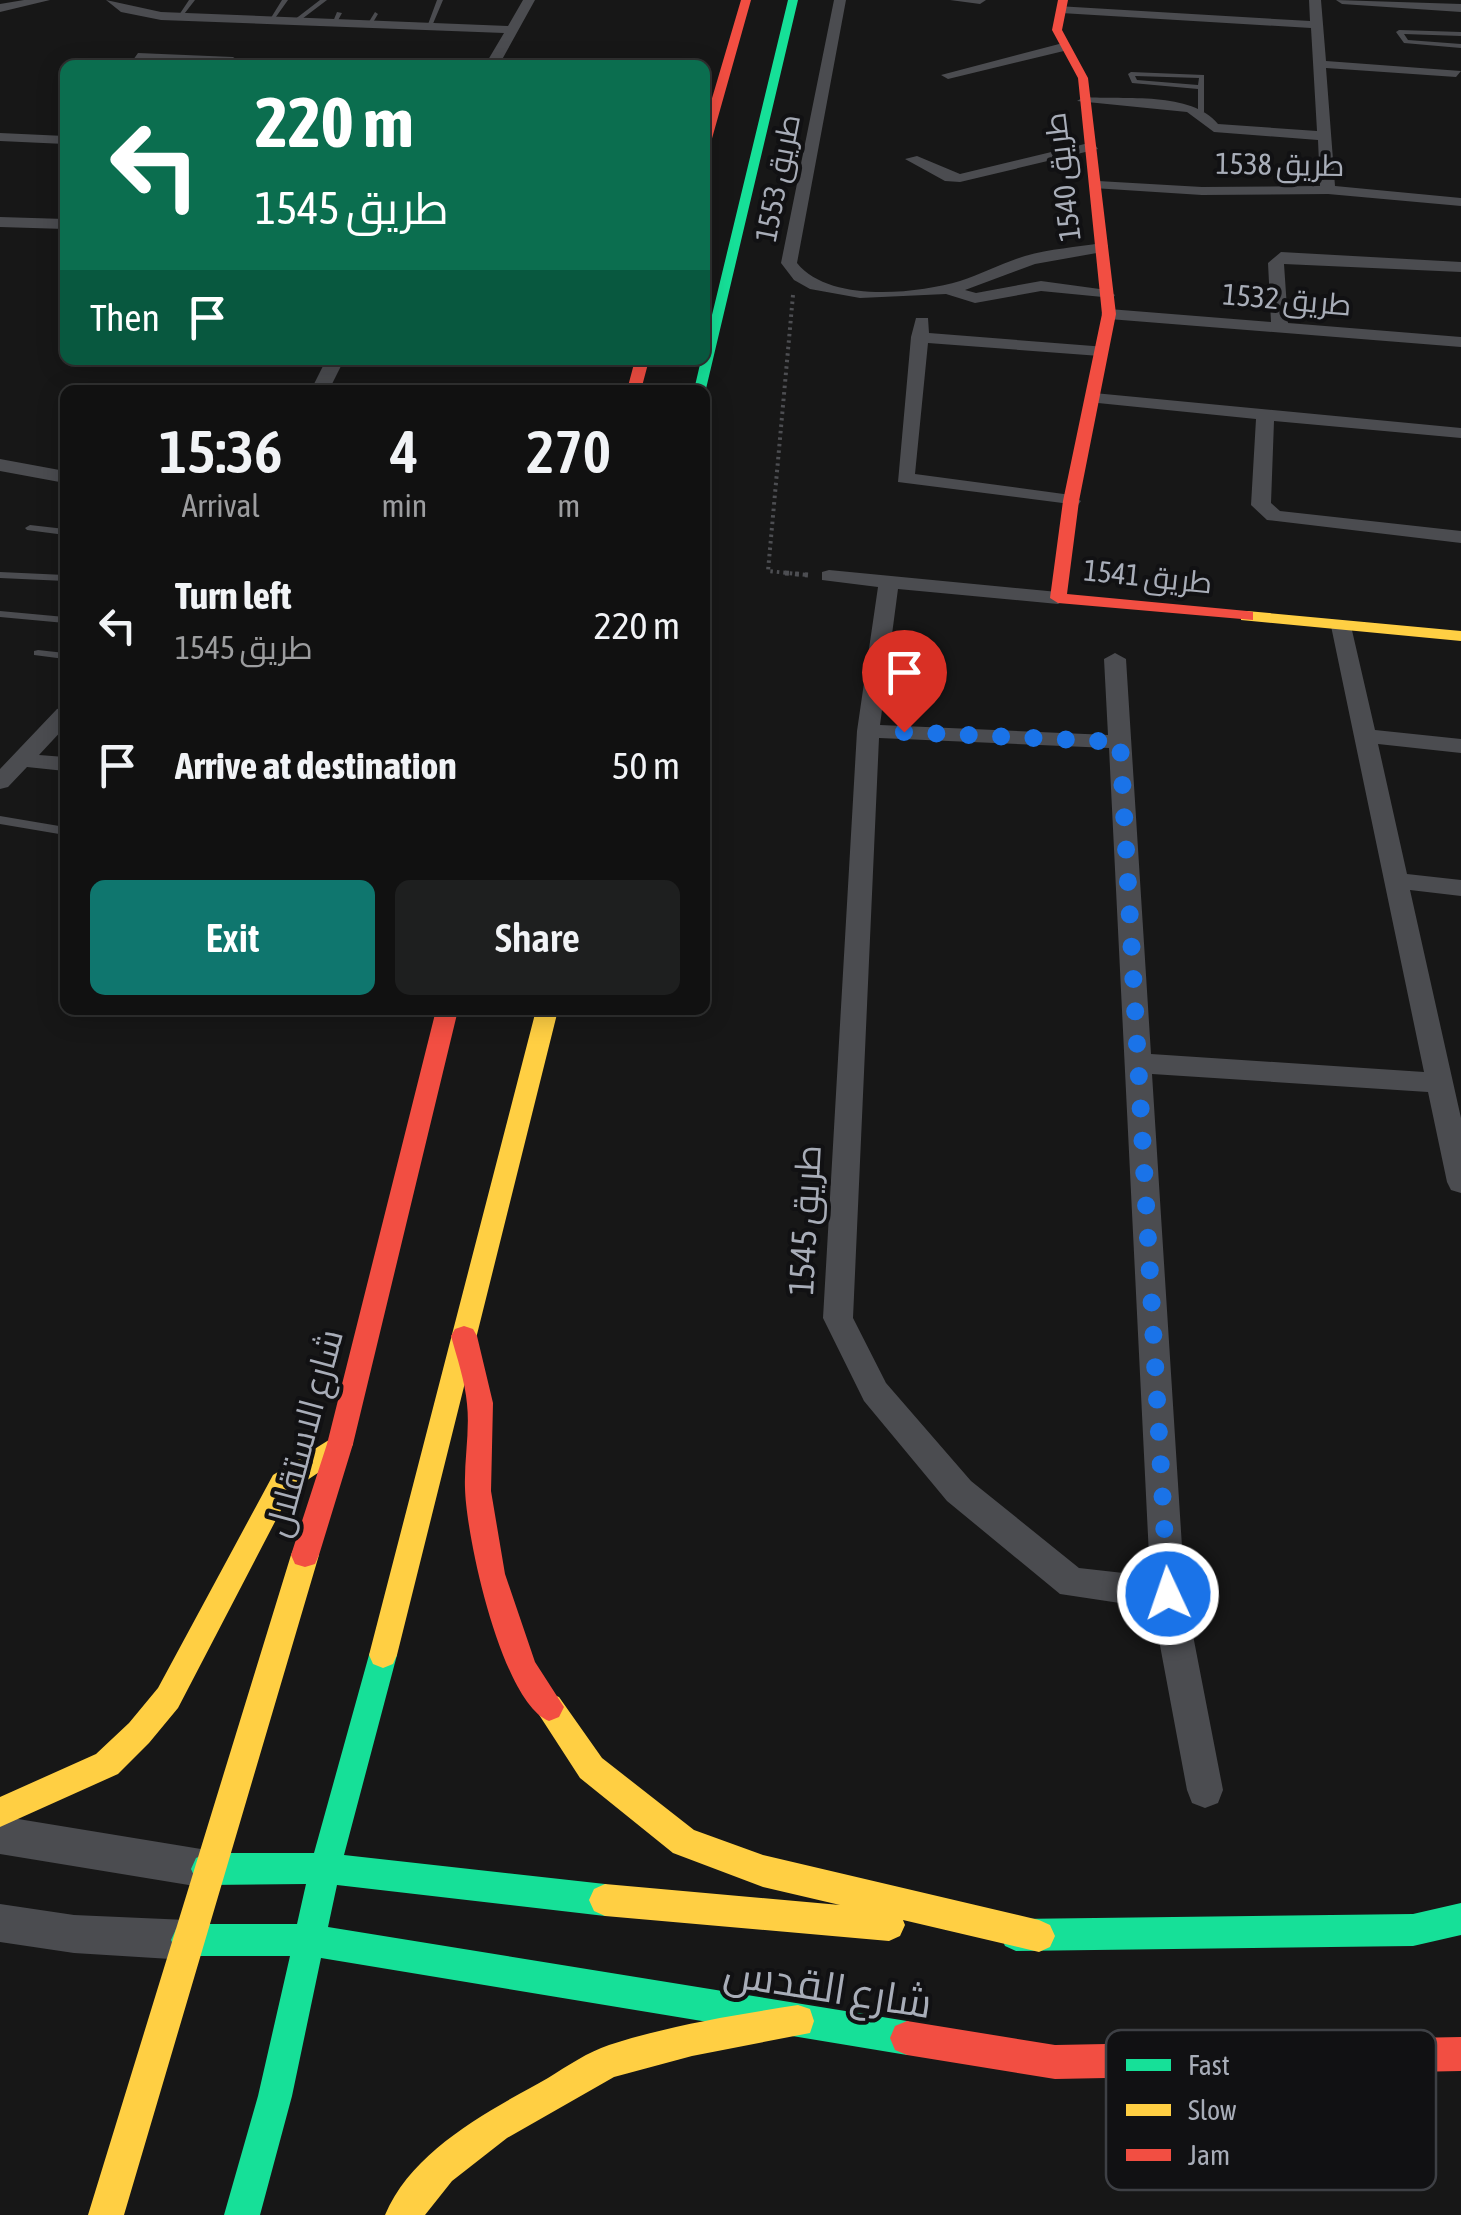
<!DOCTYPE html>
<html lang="en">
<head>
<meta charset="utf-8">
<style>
  body { margin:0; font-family:"Asap Condensed",Cairo,sans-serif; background:#1e1f1f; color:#f1f3f6; height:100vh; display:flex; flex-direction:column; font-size:38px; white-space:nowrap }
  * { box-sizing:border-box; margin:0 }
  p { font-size:32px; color:#9c9d9f }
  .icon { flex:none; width:55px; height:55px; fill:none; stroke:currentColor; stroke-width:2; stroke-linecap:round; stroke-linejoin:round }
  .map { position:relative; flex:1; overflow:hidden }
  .sheet { position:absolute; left:60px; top:385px; width:650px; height:630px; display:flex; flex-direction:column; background:#111; border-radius:15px; box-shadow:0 5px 25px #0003,0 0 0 2px #303131 }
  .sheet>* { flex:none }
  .hud { position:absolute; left:60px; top:60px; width:650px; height:305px; border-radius:15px; box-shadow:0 5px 25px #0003,0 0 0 2px #303131; background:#0b6e4f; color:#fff; overflow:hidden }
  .pin { position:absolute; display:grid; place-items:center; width:85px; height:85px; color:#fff; margin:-102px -42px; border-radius:50% 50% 50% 0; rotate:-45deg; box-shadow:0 0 10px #0007 }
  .pin .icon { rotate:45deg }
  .me { position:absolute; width:110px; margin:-55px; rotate:357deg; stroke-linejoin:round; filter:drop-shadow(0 0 8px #0008) }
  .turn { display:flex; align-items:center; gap:35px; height:210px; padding:0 30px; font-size:45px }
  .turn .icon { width:130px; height:130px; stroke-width:2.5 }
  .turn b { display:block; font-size:70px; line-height:85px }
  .then { display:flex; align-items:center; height:95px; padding:0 30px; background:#0003; gap:20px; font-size:38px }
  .eta { display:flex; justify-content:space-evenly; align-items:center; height:170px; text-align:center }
  .eta b { font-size:60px; font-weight:600; line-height:70px }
  .button { display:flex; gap:20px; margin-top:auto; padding:20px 30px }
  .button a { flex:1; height:115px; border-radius:15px; background:#0f766e; color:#fff; font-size:40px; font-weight:600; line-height:115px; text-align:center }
  .button a+a { background:#1e1f1f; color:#f1f3f6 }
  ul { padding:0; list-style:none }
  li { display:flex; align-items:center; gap:30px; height:140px; padding:0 30px }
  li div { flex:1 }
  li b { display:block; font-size:38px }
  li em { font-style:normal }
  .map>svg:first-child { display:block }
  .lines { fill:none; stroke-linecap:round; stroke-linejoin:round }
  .path-far1 { stroke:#4d4e52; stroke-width:4; stroke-dasharray:2.5 4; stroke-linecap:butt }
  .path { stroke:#4d4e52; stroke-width:5; stroke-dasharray:4 6; stroke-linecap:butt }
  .lane { fill:#4b4c50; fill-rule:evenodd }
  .street { fill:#4b4c50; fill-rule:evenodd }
  .fast { fill:#16e098; fill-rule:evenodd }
  .slow { fill:#ffcf43; fill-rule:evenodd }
  .jam { fill:#f24e42; fill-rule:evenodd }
  .route { stroke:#1a73e8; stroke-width:18; stroke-dasharray:0 32.4 }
  .labels { text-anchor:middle; stroke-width:8; stroke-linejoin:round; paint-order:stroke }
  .far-street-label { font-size:30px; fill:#a8adb8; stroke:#111113 }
  .street-label { font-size:35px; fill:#a8adb8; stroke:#111113 }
  .near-street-label { font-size:42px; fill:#a8adb8; stroke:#111113 }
  .key { fill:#111113; stroke:#3e4045; stroke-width:2.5 }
  .key-label { font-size:28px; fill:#a8adb8 }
</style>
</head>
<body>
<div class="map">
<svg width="1461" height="2215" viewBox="0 0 1461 2215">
  <rect width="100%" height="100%" fill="#171717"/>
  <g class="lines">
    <path class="path-far1" d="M 793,295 L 768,571 L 808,575"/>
    <path class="path" d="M 785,573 L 808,575"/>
    <path class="lane" d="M 189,0 L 195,0 L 181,18 L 177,18 Z
      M 282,0 L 288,0 L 273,21 L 269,21 Z
      M 320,0 L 327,0 L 298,22 L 294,22 L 294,20 Z
      M 437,0 L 443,0 L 432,26 L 427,27 Z
      M 337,12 L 342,13 L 336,24 L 332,24 Z
      M 375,12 L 378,14 L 372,24 L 367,25 Z
      M 1399,30 L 1461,32 L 1461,36 L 1404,34 L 1408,40 L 1461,44 L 1461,48 L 1404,43 L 1396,32 Z
      M 1131,72 L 1204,75 L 1204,112 L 1201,114 L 1198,112 L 1198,89 L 1132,83 L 1128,74 ZM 1135,76 L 1199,78 L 1198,85 L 1137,80 Z
      M 30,525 L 65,529 L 65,535 L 27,530 L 25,528 Z
      M 0,572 L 65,575 L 65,581 L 0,578 Z
      M 0,611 L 65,617 L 65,623 L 0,617 Z
      M 38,650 L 65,653 L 65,659 L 34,655 L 34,651 Z
      M 0,816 L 65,827 L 65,835 L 0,824 Z"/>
    <path class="street" d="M 24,0 L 50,0 L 0,12 L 0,4 Z
      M 106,0 L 161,12 L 508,26 L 523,0 L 535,0 L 499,65 L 485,65 L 504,33 L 161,20 L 121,12 Z
      M 834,0 L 846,0 L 797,263 C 829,303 916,294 960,281 C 982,274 1003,263 1025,256 C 1050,249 1076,247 1102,243 L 1108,245 L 1108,251 L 1035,264 L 965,290 L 976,293 L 1041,281 L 1107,290 L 1115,295 L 1113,298 L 1041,291 L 975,303 L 946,294 L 860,298 L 810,289 L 794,280 L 781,263 Z
      M 950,0 L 986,0 L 980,4 Z
      M 1309,0 L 1321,0 L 1326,61 L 1461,71 L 1456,77 L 1326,68 L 1335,186 L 1461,198 L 1461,206 L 1328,194 L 1202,195 L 1093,188 L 1091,185 L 1098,181 L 1202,187 L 1320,186 L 1318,140 L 1214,132 L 1187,112 L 1077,101 L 1084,97 C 1125,100 1191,91 1218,124 L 1317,131 L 1311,28 L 1061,13 L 1057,6 L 1310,21 Z
      M 1336,0 L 1461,4 L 1461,12 L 1342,4 Z
      M 1063,43 L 1068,50 L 948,79 L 941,75 Z
      M 138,53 L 233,57 L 239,61 L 233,65 L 133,60 Z
      M 0,133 L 65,136 L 65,144 L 0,141 Z
      M 1093,142 L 1098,149 L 960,182 L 945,181 L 905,159 L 917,156 L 960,174 Z
      M 0,217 L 65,219 L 65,229 L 0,227 Z
      M 1281,252 L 1461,262 L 1461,272 L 1284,264 L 1288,323 L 1461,337 L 1461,347 L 1109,319 L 1101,314 L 1109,309 L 1271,322 L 1268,263 Z
      M 916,318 L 928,318 L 929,333 L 1106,347 L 1106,355 L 1100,356 L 928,343 L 915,474 L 1071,495 L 1081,501 L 1078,505 L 898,482 L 911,337 Z
      M 326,360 L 344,360 L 329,390 L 311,390 Z
      M 1094,393 L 1461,428 L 1461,438 L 1274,421 L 1271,503 L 1280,511 L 1461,531 L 1461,543 L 1267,520 L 1251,505 L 1256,419 L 1088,402 L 1085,398 Z
      M 0,459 L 65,471 L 65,483 L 0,471 Z
      M 829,570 L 1058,592 L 1068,598 L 1058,604 L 898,589 L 880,725 L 1108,735 L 1104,659 L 1115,653 L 1126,659 L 1151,1054 L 1424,1072 L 1331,626 L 1334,622 L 1348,622 L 1351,626 L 1375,730 L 1461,739 L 1461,753 L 1378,744 L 1407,874 L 1461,880 L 1461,896 L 1410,890 L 1461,1118 L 1461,1193 L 1451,1190 L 1447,1182 L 1428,1092 L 1152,1074 L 1185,1594 L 1223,1790 L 1218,1803 L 1205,1808 L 1192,1803 L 1187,1790 L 1153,1608 L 1060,1594 L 947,1501 L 864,1401 L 823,1318 L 857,731 L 878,587 L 822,580 L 822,572 ZM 879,738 L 1109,748 L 1150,1576 L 1079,1568 L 971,1481 L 886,1383 L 853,1318 Z
      M 65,707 L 65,727 L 39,755 L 65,757 L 65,771 L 27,767 L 8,787 L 0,789 L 0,769 L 57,709 Z
      M 0,1816 L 207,1850 L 220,1856 L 226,1869 L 220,1882 L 207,1888 L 0,1854 Z
      M 0,1904 L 74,1915 L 187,1920 L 201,1926 L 207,1940 L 201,1954 L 187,1960 L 74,1953 L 0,1942 Z"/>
    <path class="fast" d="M 788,0 L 798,0 L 705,393 L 705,390 L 694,390 L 701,360 L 705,360 L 705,344 Z
      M 383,1642 L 393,1646 L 397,1655 L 344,1855 L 605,1884 L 616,1889 L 621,1900 L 616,1911 L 605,1916 L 337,1885 L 328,1927 L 907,2021 L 919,2026 L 924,2038 L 919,2050 L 907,2055 L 321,1958 L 292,2096 L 260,2215 L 224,2215 L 258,2096 L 290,1956 L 187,1956 L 176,1951 L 171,1940 L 176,1929 L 187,1924 L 297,1924 L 306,1884 L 207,1885 L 196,1880 L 191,1869 L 196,1858 L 207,1853 L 314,1853 L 369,1655 L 373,1646 Z
      M 1461,1903 L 1461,1935 L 1413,1946 L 1016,1951 L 1005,1946 L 1000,1935 L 1005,1924 L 1016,1919 L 1413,1914 Z"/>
    <path class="slow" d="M 1247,611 L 1461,631 L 1461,641 L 1241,620 L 1241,612 Z
      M 536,1010 L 558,1010 L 397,1655 L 393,1664 L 383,1668 L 373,1664 L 369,1655 Z
      M 340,1433 L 349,1436 L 353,1444 L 349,1452 L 291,1491 L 178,1708 L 149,1743 L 118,1774 L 0,1827 L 0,1797 L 96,1754 L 129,1723 L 158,1688 L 273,1475 Z
      M 305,1543 L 315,1546 L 319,1555 L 124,2215 L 88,2215 L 291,1555 L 295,1546 Z
      M 549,1693 L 559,1697 L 602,1758 L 694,1830 L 763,1855 L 1039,1920 L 1050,1925 L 1055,1936 L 1050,1947 L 1039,1952 L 903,1920 L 905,1925 L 900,1936 L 889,1941 L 605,1916 L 594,1911 L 589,1900 L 594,1889 L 605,1884 L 840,1905 L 763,1887 L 673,1853 L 580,1778 L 534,1707 L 539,1697 Z
      M 798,2005 L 810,2009 L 814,2021 L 810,2033 L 692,2056 L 614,2077 L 507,2138 L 452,2181 L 425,2215 L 385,2215 C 413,2149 489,2111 548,2078 C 567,2066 588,2052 609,2045 C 671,2025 734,2015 798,2005 Z"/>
    <path class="jam" d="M 741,0 L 751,0 L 711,142 L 705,145 L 705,122 Z
      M 1058,0 L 1068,0 L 1062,30 L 1088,78 L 1116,314 L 1079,501 L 1067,594 L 1247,611 L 1253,612 L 1253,620 L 1058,603 L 1050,598 L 1063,501 L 1102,314 L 1078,78 L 1052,30 Z
      M 635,360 L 649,360 L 641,390 L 627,390 Z
      M 436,1010 L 458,1010 L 353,1444 L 319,1555 L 315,1564 L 305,1567 L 295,1564 L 291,1555 L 327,1444 Z
      M 464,1326 L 473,1329 L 477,1336 L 493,1403 L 491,1491 L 505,1574 L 535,1662 L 564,1707 L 559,1717 L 549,1721 C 502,1703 466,1537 465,1488 C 464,1460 470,1431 467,1404 C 465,1381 457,1358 451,1336 L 455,1329 Z
      M 907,2021 L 1055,2045 L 1461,2037 L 1461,2071 L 1055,2079 L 907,2055 L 895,2050 L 890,2038 L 895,2026 Z"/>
  </g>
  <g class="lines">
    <path class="route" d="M 904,732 L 1120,742 L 1168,1594"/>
  </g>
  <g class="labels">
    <g class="far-street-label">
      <text transform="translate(1280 165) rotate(1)" y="10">طريق 1538</text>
      <text transform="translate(1063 177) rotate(-97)" y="10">طريق 1540</text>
      <text transform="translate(778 178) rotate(-79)" y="10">طريق 1553</text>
      <text transform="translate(1287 300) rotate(5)" y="10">طريق 1532</text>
      <text transform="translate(1148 577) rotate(6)" y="10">طريق 1541</text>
    </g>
    <g class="street-label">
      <text transform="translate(805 1220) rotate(-87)" y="12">طريق 1545</text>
      <text transform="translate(304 1433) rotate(-75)" y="12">شارع الاستقلال</text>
    </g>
    <g class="near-street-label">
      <text transform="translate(828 1987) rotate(9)" y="15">شارع القدس</text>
    </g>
  </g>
  <rect x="1106" y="2030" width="330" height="160" rx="15" class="key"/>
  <rect x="1126" y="2059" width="45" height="12" fill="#16e098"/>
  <rect x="1126" y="2104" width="45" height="12" fill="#ffcf43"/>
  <rect x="1126" y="2149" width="45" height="12" fill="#f24e42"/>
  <g class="key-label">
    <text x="1188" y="2075">Fast</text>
    <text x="1188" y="2120">Slow</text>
    <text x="1188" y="2165">Jam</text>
  </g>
</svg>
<div class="pin" style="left:904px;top:732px;background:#d93025"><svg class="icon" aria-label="arrive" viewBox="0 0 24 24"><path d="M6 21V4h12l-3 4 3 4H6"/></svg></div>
<svg class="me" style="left:1168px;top:1594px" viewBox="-20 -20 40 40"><circle r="17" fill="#1a73e8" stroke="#fff" stroke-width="3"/><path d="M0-11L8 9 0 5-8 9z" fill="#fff"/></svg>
<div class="hud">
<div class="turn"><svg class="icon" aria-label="left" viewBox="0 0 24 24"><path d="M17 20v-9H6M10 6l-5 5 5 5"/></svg><div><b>220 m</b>طريق 1545</div></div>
<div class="then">Then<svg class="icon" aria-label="arrive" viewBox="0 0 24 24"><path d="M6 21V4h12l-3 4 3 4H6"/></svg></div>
</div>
<section class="sheet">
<div class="eta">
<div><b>15:36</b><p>Arrival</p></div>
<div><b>4</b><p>min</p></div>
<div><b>270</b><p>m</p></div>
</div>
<ul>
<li><svg class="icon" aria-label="left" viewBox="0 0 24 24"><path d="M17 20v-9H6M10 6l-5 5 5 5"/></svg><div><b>Turn left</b><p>طريق 1545</p></div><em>220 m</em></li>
<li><svg class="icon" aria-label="arrive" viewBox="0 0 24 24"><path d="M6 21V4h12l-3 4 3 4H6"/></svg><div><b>Arrive at destination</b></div><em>50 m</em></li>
</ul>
<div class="button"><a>Exit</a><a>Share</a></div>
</section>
</div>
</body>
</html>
